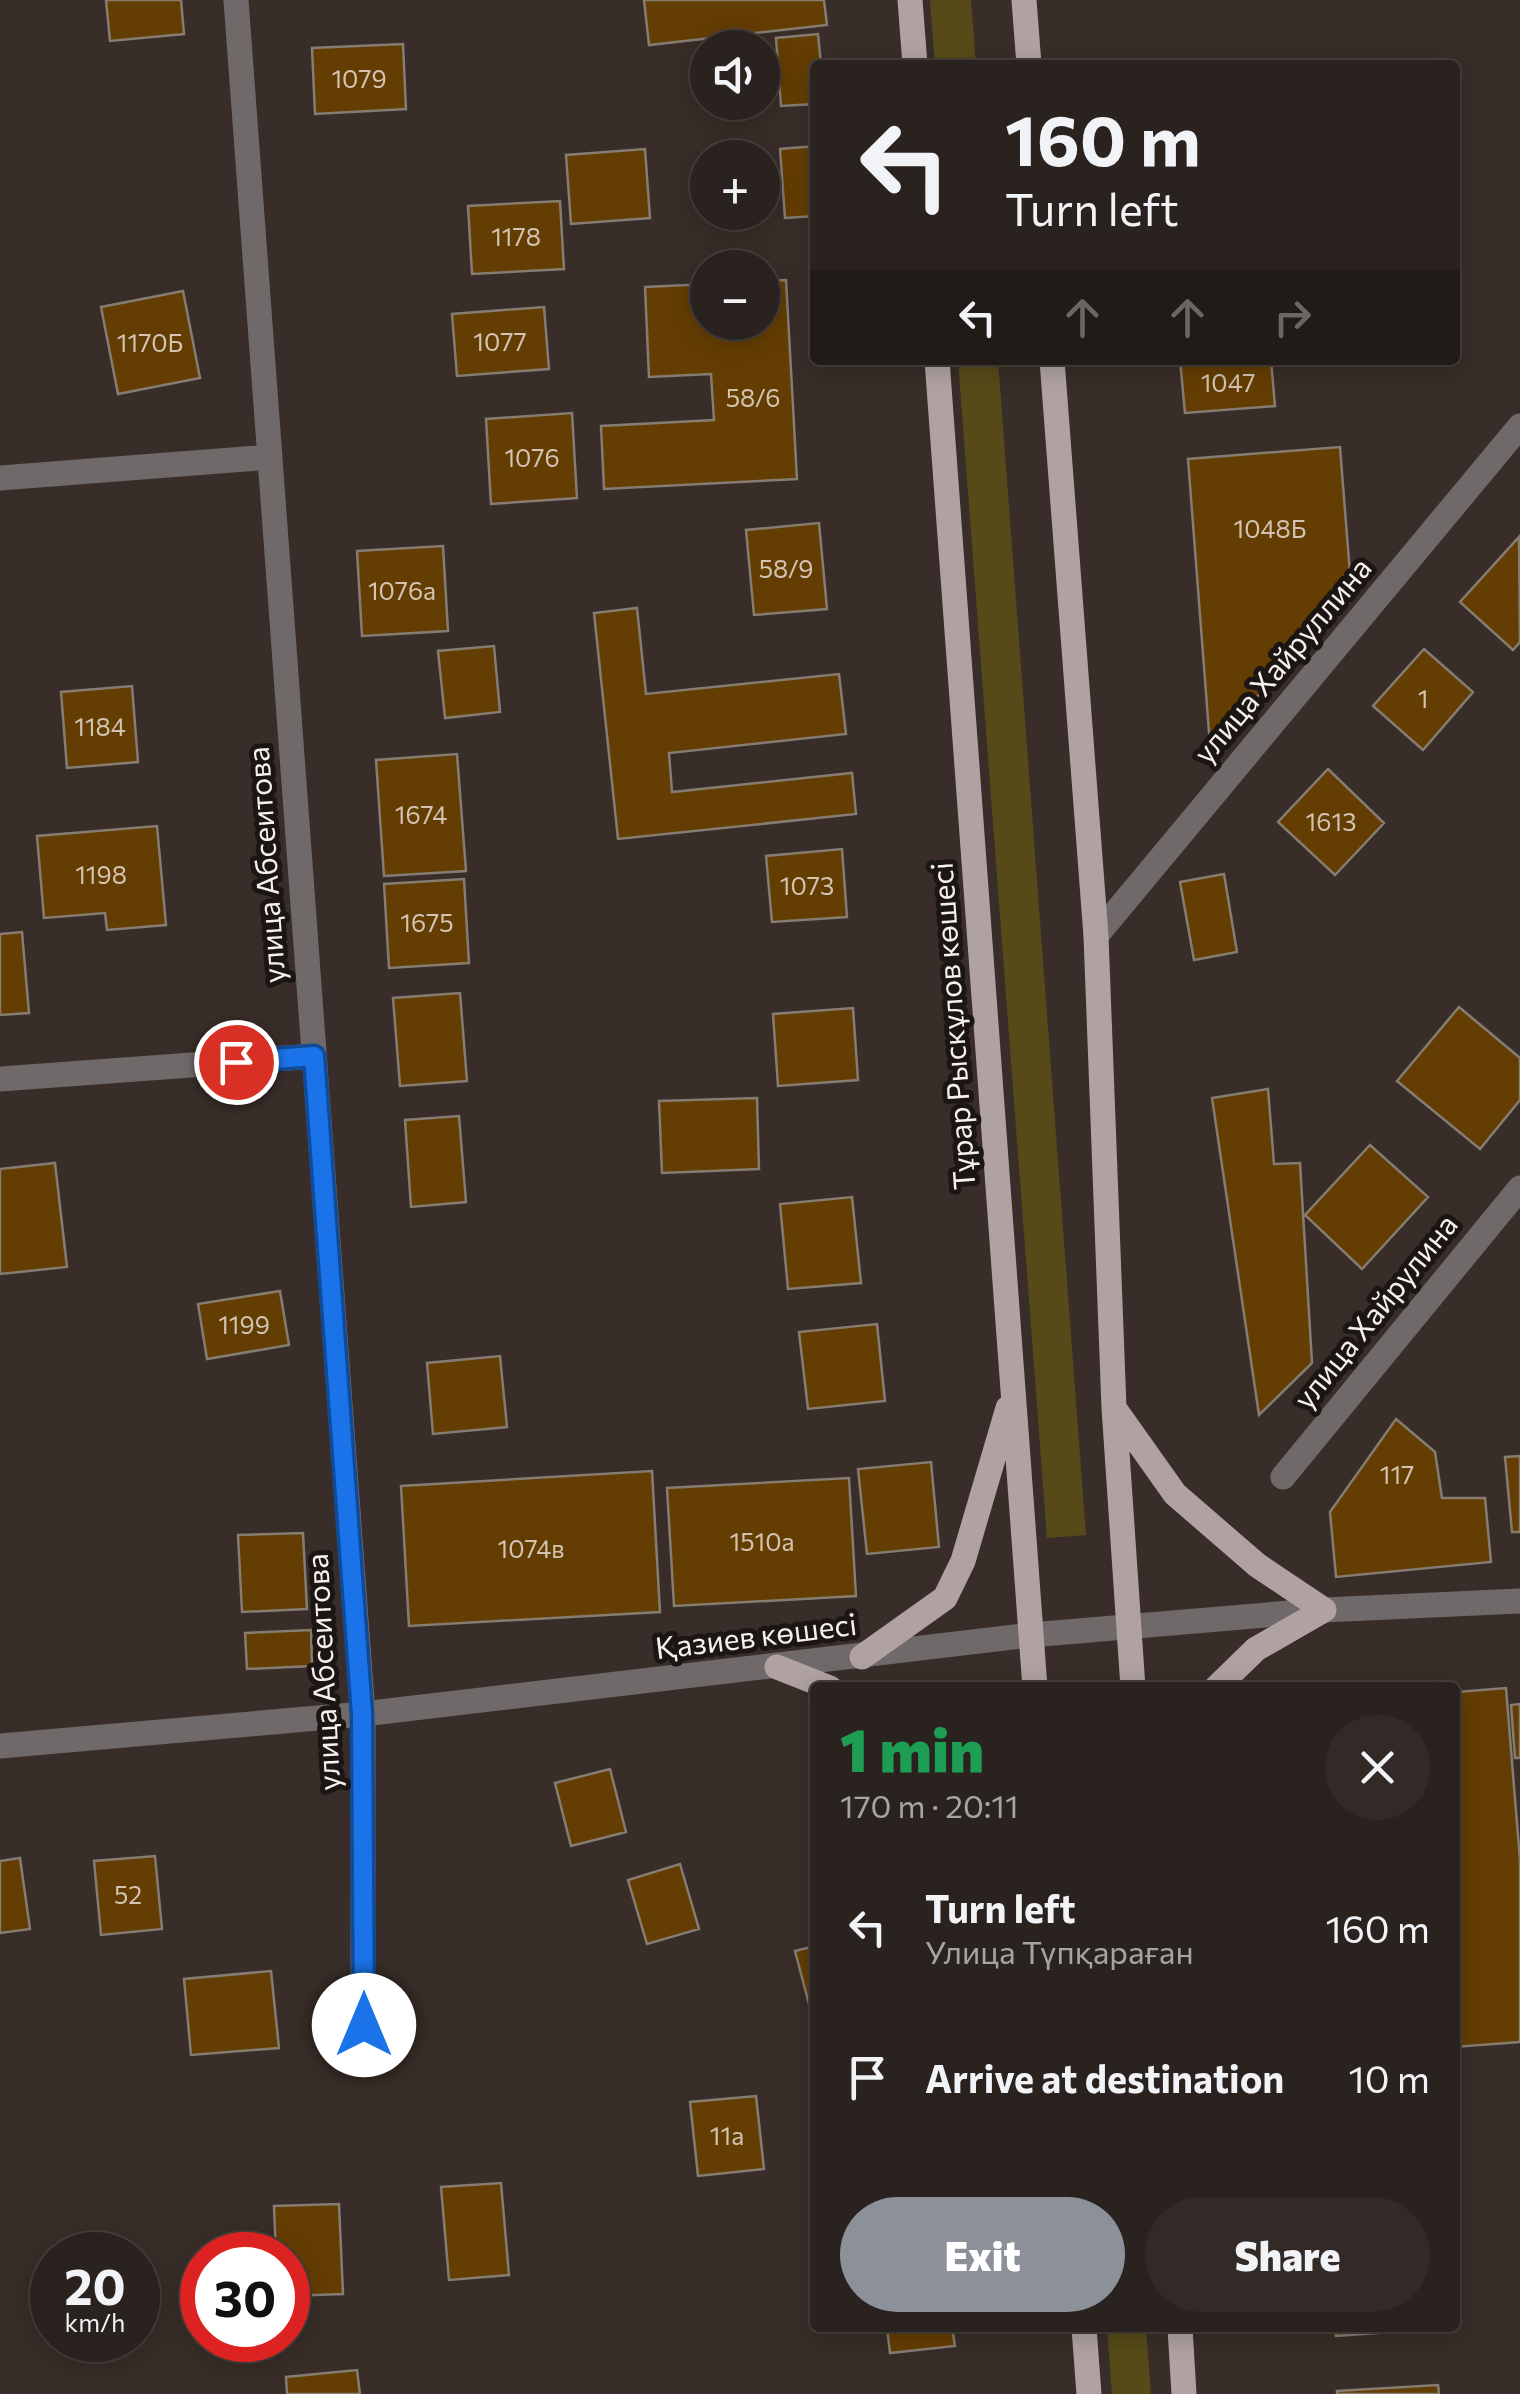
<!DOCTYPE html>
<html lang="en">
<head>
<meta charset="utf-8">
<style>
  body { margin:0; font-family:Commissioner,sans-serif; background:#322a27; color:#f1f3f6; height:100vh; display:flex; flex-direction:column; font-size:38px; white-space:nowrap }
  * { box-sizing:border-box; margin:0 }
  p { font-size:32px; color:#a5a4a4 }
  .icon { flex:none; width:55px; height:55px; fill:none; stroke:currentColor; stroke-width:2; stroke-linecap:round; stroke-linejoin:round }
  .map { position:relative; flex:1; overflow:hidden }
  .details { position:absolute; left:810px; top:1682px; width:650px; height:650px; display:flex; flex-direction:column; background:#2a221e; border-radius:10px; box-shadow:0 5px 25px #0003,0 0 0 2px #463f3c }
  .details>* { flex:none }
  .banner { position:absolute; left:810px; top:60px; width:650px; height:305px; border-radius:10px; box-shadow:0 5px 25px #0003,0 0 0 2px #463f3c; background:#2a221e; color:#f1f3f6; overflow:hidden }
  .controls { position:absolute; left:690px; top:30px; display:grid; gap:20px }
  .controls a { display:grid; place-items:center; width:90px; height:90px; border-radius:50%; background:#2a221e; box-shadow:0 5px 25px #0003,0 0 0 2px #463f3c; font-size:50px }
  .speed { position:absolute; left:30px; top:2232px; display:flex; gap:20px; font-size:50px; font-weight:700; text-align:center }
  .speed>* { display:grid; place-content:center; width:130px; height:130px; border-radius:50%; background:#2a221e; box-shadow:0 5px 25px #0003,0 0 0 2px #463f3c; line-height:1 }
  .speed small { font-size:25px; font-weight:400 }
  .speed .limit { border:15px solid #d22; background:#fff; color:#111 }
  .pin { position:absolute; display:grid; place-items:center; width:85px; height:85px; color:#fff; margin:-42px; border:5px solid #fff; border-radius:50%; box-shadow:0 2px 10px #0007 }
  .me { position:absolute; width:110px; margin:-55px; rotate:0deg; stroke-linejoin:round; filter:drop-shadow(0 0 8px #0008) }
  .turn { display:flex; align-items:center; gap:35px; height:210px; padding:0 30px; font-size:45px }
  .turn .icon { width:130px; height:130px; stroke-width:2.5 }
  .turn b { display:block; font-size:70px; line-height:85px }
  .lanes { display:flex; align-items:center; height:95px; padding:0 30px; background:#0003; justify-content:center; gap:50px; direction:ltr }
  .lanes .off { opacity:.35 }
  .round { display:grid; place-items:center; flex:none; width:105px; height:105px; border-radius:52px; background:#322a27 }
  .overview { display:flex; align-items:center; justify-content:space-between; height:170px; padding:0 30px }
  h1 { font-size:60px; font-weight:800; line-height:75px; color:#1e9e55 }
  .button { display:flex; gap:20px; margin-top:auto; padding:20px 30px }
  .button a { flex:1; height:115px; border-radius:60px; background:#8c9099; color:#fff; font-size:40px; font-weight:800; line-height:115px; text-align:center }
  .button a+a { background:#322a27; color:#f1f3f6 }
  ul { padding:0; list-style:none }
  li { display:flex; align-items:center; gap:30px; height:150px; padding:0 30px }
  li div { flex:1 }
  li b { display:block; font-size:38px }
  li em { font-style:normal }
  .map>svg:first-child { display:block }
  .green { fill:#564b18 }
  .building { fill:#643d02; stroke:#857c72; stroke-width:2.5 }
  .lines { fill:none; stroke-linecap:round; stroke-linejoin:round }
  .minor { stroke:#706969; stroke-width:25 }
  .major { stroke:#b0a2a3; stroke-width:25 }
  .route-casing { stroke:#114b97; stroke-width:25 }
  .route { stroke:#1a73e8; stroke-width:18 }
  .labels { text-anchor:middle; stroke-width:10; stroke-linejoin:round; paint-order:stroke }
  .number-label { font-size:25px; fill:#d2c3b2 }
  .street-label { font-size:30px; fill:#f7f0ed; stroke:#1b1614 }
</style>
</head>
<body>
<div class="map">
<svg width="1520" height="2394" viewBox="0 0 1520 2394">
  <rect width="100%" height="100%" fill="#382d28"/>
  <path class="green" d="M 930,0 L 971,0 L 976,65 L 935,65 Z
    M 958,360 L 998,360 L 1086,1535 L 1047,1538 Z
    M 1107,2328 L 1146,2328 L 1151,2394 L 1112,2394 Z"/>
  <path class="building" d="M 106,0 L 181,0 L 184,34 L 110,41 Z
    M 644,0 L 824,0 L 827,25 L 649,45 Z
    M 818,34 L 821,65 L 815,65 L 815,104 L 781,106 L 776,38 Z
    M 403,44 L 406,109 L 315,114 L 312,48 Z
    M 815,146 L 815,216 L 785,218 L 780,149 Z
    M 645,149 L 650,218 L 571,224 L 566,155 Z
    M 560,201 L 564,269 L 472,274 L 468,206 Z
    M 786,280 L 797,479 L 604,489 L 601,426 L 714,420 L 711,374 L 649,377 L 645,287 L 708,284 L 708,322 L 762,322 L 762,281 Z
    M 183,291 L 200,378 L 118,394 L 101,307 Z
    M 544,307 L 549,369 L 457,376 L 452,314 Z
    M 1180,360 L 1271,360 L 1275,406 L 1185,413 Z
    M 572,413 L 577,498 L 491,504 L 486,419 Z
    M 1340,447 L 1352,599 L 1210,745 L 1188,459 Z
    M 819,523 L 827,609 L 754,615 L 746,530 Z
    M 1519,537 L 1520,642 L 1513,650 L 1460,602 Z
    M 443,546 L 448,631 L 362,636 L 357,551 Z
    M 637,608 L 646,694 L 839,674 L 846,734 L 669,753 L 672,792 L 852,773 L 856,814 L 618,839 L 594,613 Z
    M 494,646 L 500,712 L 445,718 L 438,651 Z
    M 1424,649 L 1473,692 L 1423,750 L 1373,706 Z
    M 132,686 L 138,762 L 67,768 L 61,692 Z
    M 457,754 L 466,871 L 384,876 L 376,760 Z
    M 1328,769 L 1384,823 L 1335,875 L 1278,822 Z
    M 157,826 L 166,925 L 107,930 L 105,913 L 44,918 L 37,836 Z
    M 842,849 L 847,917 L 772,922 L 766,856 Z
    M 1224,874 L 1237,952 L 1194,960 L 1180,882 Z
    M 464,879 L 469,963 L 389,968 L 384,884 Z
    M 22,932 L 29,1013 L 0,1015 L 0,934 Z
    M 460,993 L 467,1081 L 400,1086 L 393,998 Z
    M 1459,1007 L 1520,1058 L 1520,1100 L 1480,1149 L 1397,1081 Z
    M 853,1008 L 858,1080 L 778,1086 L 773,1014 Z
    M 1268,1089 L 1274,1164 L 1300,1163 L 1312,1363 L 1259,1415 L 1212,1098 Z
    M 757,1098 L 759,1169 L 662,1173 L 659,1101 Z
    M 459,1116 L 466,1202 L 411,1207 L 405,1120 Z
    M 1370,1145 L 1428,1197 L 1362,1269 L 1305,1215 Z
    M 55,1163 L 67,1267 L 0,1274 L 0,1169 Z
    M 852,1197 L 861,1283 L 788,1289 L 780,1204 Z
    M 280,1291 L 289,1345 L 207,1359 L 198,1304 Z
    M 877,1324 L 885,1401 L 808,1409 L 799,1332 Z
    M 500,1356 L 507,1427 L 433,1434 L 427,1363 Z
    M 1396,1419 L 1435,1452 L 1442,1498 L 1485,1498 L 1491,1562 L 1336,1577 L 1330,1512 Z
    M 1520,1456 L 1520,1532 L 1512,1532 L 1505,1457 Z
    M 931,1462 L 939,1547 L 867,1554 L 858,1469 Z
    M 652,1471 L 660,1612 L 409,1626 L 401,1486 Z
    M 849,1478 L 856,1596 L 674,1606 L 667,1488 Z
    M 303,1533 L 307,1609 L 242,1612 L 238,1535 Z
    M 311,1630 L 312,1666 L 247,1669 L 245,1633 Z
    M 1506,1688 L 1520,1860 L 1520,2042 L 1455,2047 L 1457,1692 Z
    M 1520,1704 L 1520,1758 L 1515,1758 L 1511,1705 Z
    M 610,1769 L 626,1832 L 571,1846 L 555,1783 Z
    M 155,1856 L 162,1929 L 101,1935 L 94,1861 Z
    M 20,1858 L 30,1929 L 0,1933 L 0,1861 Z
    M 680,1864 L 699,1929 L 647,1944 L 628,1880 Z
    M 815,1946 L 815,2027 L 795,1951 Z
    M 271,1971 L 279,2048 L 191,2055 L 184,1979 Z
    M 756,2096 L 764,2169 L 698,2176 L 690,2102 Z
    M 501,2183 L 509,2275 L 449,2280 L 441,2187 Z
    M 339,2204 L 343,2294 L 288,2296 L 288,2255 L 276,2255 L 274,2206 Z
    M 887,2328 L 952,2328 L 955,2346 L 890,2353 Z
    M 1335,2328 L 1420,2328 L 1420,2330 L 1336,2336 Z
    M 357,2370 L 360,2394 L 287,2394 L 286,2377 Z
    M 1438,2385 L 1439,2394 L 1337,2394 L 1337,2391 Z"/>
  <g class="lines">
    <path class="minor" d="M 236,0 L 363,1714 L 363,2025
      M 0,478 L 270,457
      M 1096,936 L 1520,426
      M 0,1079 L 314,1056
      M 1283,1477 L 1520,1188
      M 0,1746 L 363,1714 L 1031,1635 L 1324,1610 L 1520,1601"/>
    <path class="major" d="M 910,0 L 915,65
      M 1024,0 L 1029,65
      M 937,360 L 1035,1688
      M 1052,360 L 1096,936 L 1114,1408 L 1133,1688
      M 1114,1408 L 1175,1494 L 1257,1565 L 1324,1610 L 1256,1649 L 1216,1688
      M 862,1657 L 945,1598 L 963,1561 L 1008,1408
      M 777,1667 L 830,1688
      M 1084,2328 L 1089,2394
      M 1180,2328 L 1184,2394"/>
  </g>
  <g class="lines">
    <g class="route-casing">
      <path id="route" d="M 236,1062 L 314,1056 L 362,1714 L 364,2025"/>
    </g>
    <use href="#route" class="route"/>
  </g>
  <g class="labels">
    <g class="number-label">
      <text x="359" y="88">1079</text>
      <text x="516" y="246">1178</text>
      <text x="500" y="351">1077</text>
      <text x="150" y="352">1170Б</text>
      <text x="1228" y="392">1047</text>
      <text x="753" y="407">58/6</text>
      <text x="532" y="467">1076</text>
      <text x="1270" y="538">1048Б</text>
      <text x="786" y="578">58/9</text>
      <text x="402" y="600">1076а</text>
      <text x="1423" y="708">1</text>
      <text x="100" y="736">1184</text>
      <text x="421" y="824">1674</text>
      <text x="1331" y="831">1613</text>
      <text x="101" y="884">1198</text>
      <text x="807" y="895">1073</text>
      <text x="427" y="932">1675</text>
      <text x="244" y="1334">1199</text>
      <text x="1397" y="1484">117</text>
      <text x="762" y="1551">1510а</text>
      <text x="531" y="1558">1074в</text>
      <text x="128" y="1904">52</text>
      <text x="727" y="2145">11а</text>
    </g>
    <g class="street-label">
      <text transform="translate(1283 661) rotate(-50)" y="10">улица Хайруллина</text>
      <text transform="translate(267 865) rotate(-94)" y="10">улица Абсеитова</text>
      <text transform="translate(954 1026) rotate(-94)" y="10">Тұрар Рыскұлов көшесі</text>
      <text transform="translate(1376 1312) rotate(-51)" y="10">улица Хайрулина</text>
      <text transform="translate(756 1637) rotate(-7)" y="10">Қазиев көшесі</text>
      <text transform="translate(324 1672) rotate(-93)" y="10">улица Абсеитова</text>
    </g>
  </g>
</svg>
<div class="controls">
<a><svg class="icon" aria-label="sound" viewBox="0 0 24 24"><path d="M4 9h4l5-4v14l-5-4H4zM17 9q2 3 0 6"/></svg></a>
<a>+</a>
<a>−</a>
</div>
<div class="speed"><div>20<small>km/h</small></div><div class="limit">30</div></div>
<div class="pin" style="left:236px;top:1062px;background:#d93025"><svg class="icon" aria-label="arrive" viewBox="0 0 24 24"><path d="M6 21V4h12l-3 4 3 4H6"/></svg></div>
<svg class="me" style="left:364px;top:2025px" viewBox="-20 -20 40 40"><circle r="19" fill="#fff"/><path d="M0-13L10 11 0 6-10 11z" fill="#1a73e8"/></svg>
<div class="banner">
<div class="turn"><svg class="icon" aria-label="left" viewBox="0 0 24 24"><path d="M17 20v-9H6M10 6l-5 5 5 5"/></svg><div><b>160 m</b>Turn left</div></div>
<div class="lanes"><svg class="icon" aria-label="left" viewBox="0 0 24 24"><path d="M17 20v-9H6M10 6l-5 5 5 5"/></svg><svg class="icon off" aria-label="ahead" viewBox="0 0 24 24"><path d="M12 20V5M6 11l6-6 6 6"/></svg><svg class="icon off" aria-label="ahead" viewBox="0 0 24 24"><path d="M12 20V5M6 11l6-6 6 6"/></svg><svg class="icon off" aria-label="right" viewBox="0 0 24 24"><path d="M7 20v-9h11M14 6l5 5-5 5"/></svg></div>
</div>
<section class="details">
<div class="overview"><div><h1>1 min</h1><p>170 m · 20:11</p></div><a class="round"><svg class="icon" aria-label="close" viewBox="0 0 24 24"><path d="M6 6l12 12M18 6L6 18"/></svg></a></div>
<ul>
<li><svg class="icon" aria-label="left" viewBox="0 0 24 24"><path d="M17 20v-9H6M10 6l-5 5 5 5"/></svg><div><b>Turn left</b><p>Улица Түпқараған</p></div><em>160 m</em></li>
<li><svg class="icon" aria-label="arrive" viewBox="0 0 24 24"><path d="M6 21V4h12l-3 4 3 4H6"/></svg><div><b>Arrive at destination</b></div><em>10 m</em></li>
</ul>
<div class="button"><a>Exit</a><a>Share</a></div>
</section>
</div>
</body>
</html>
